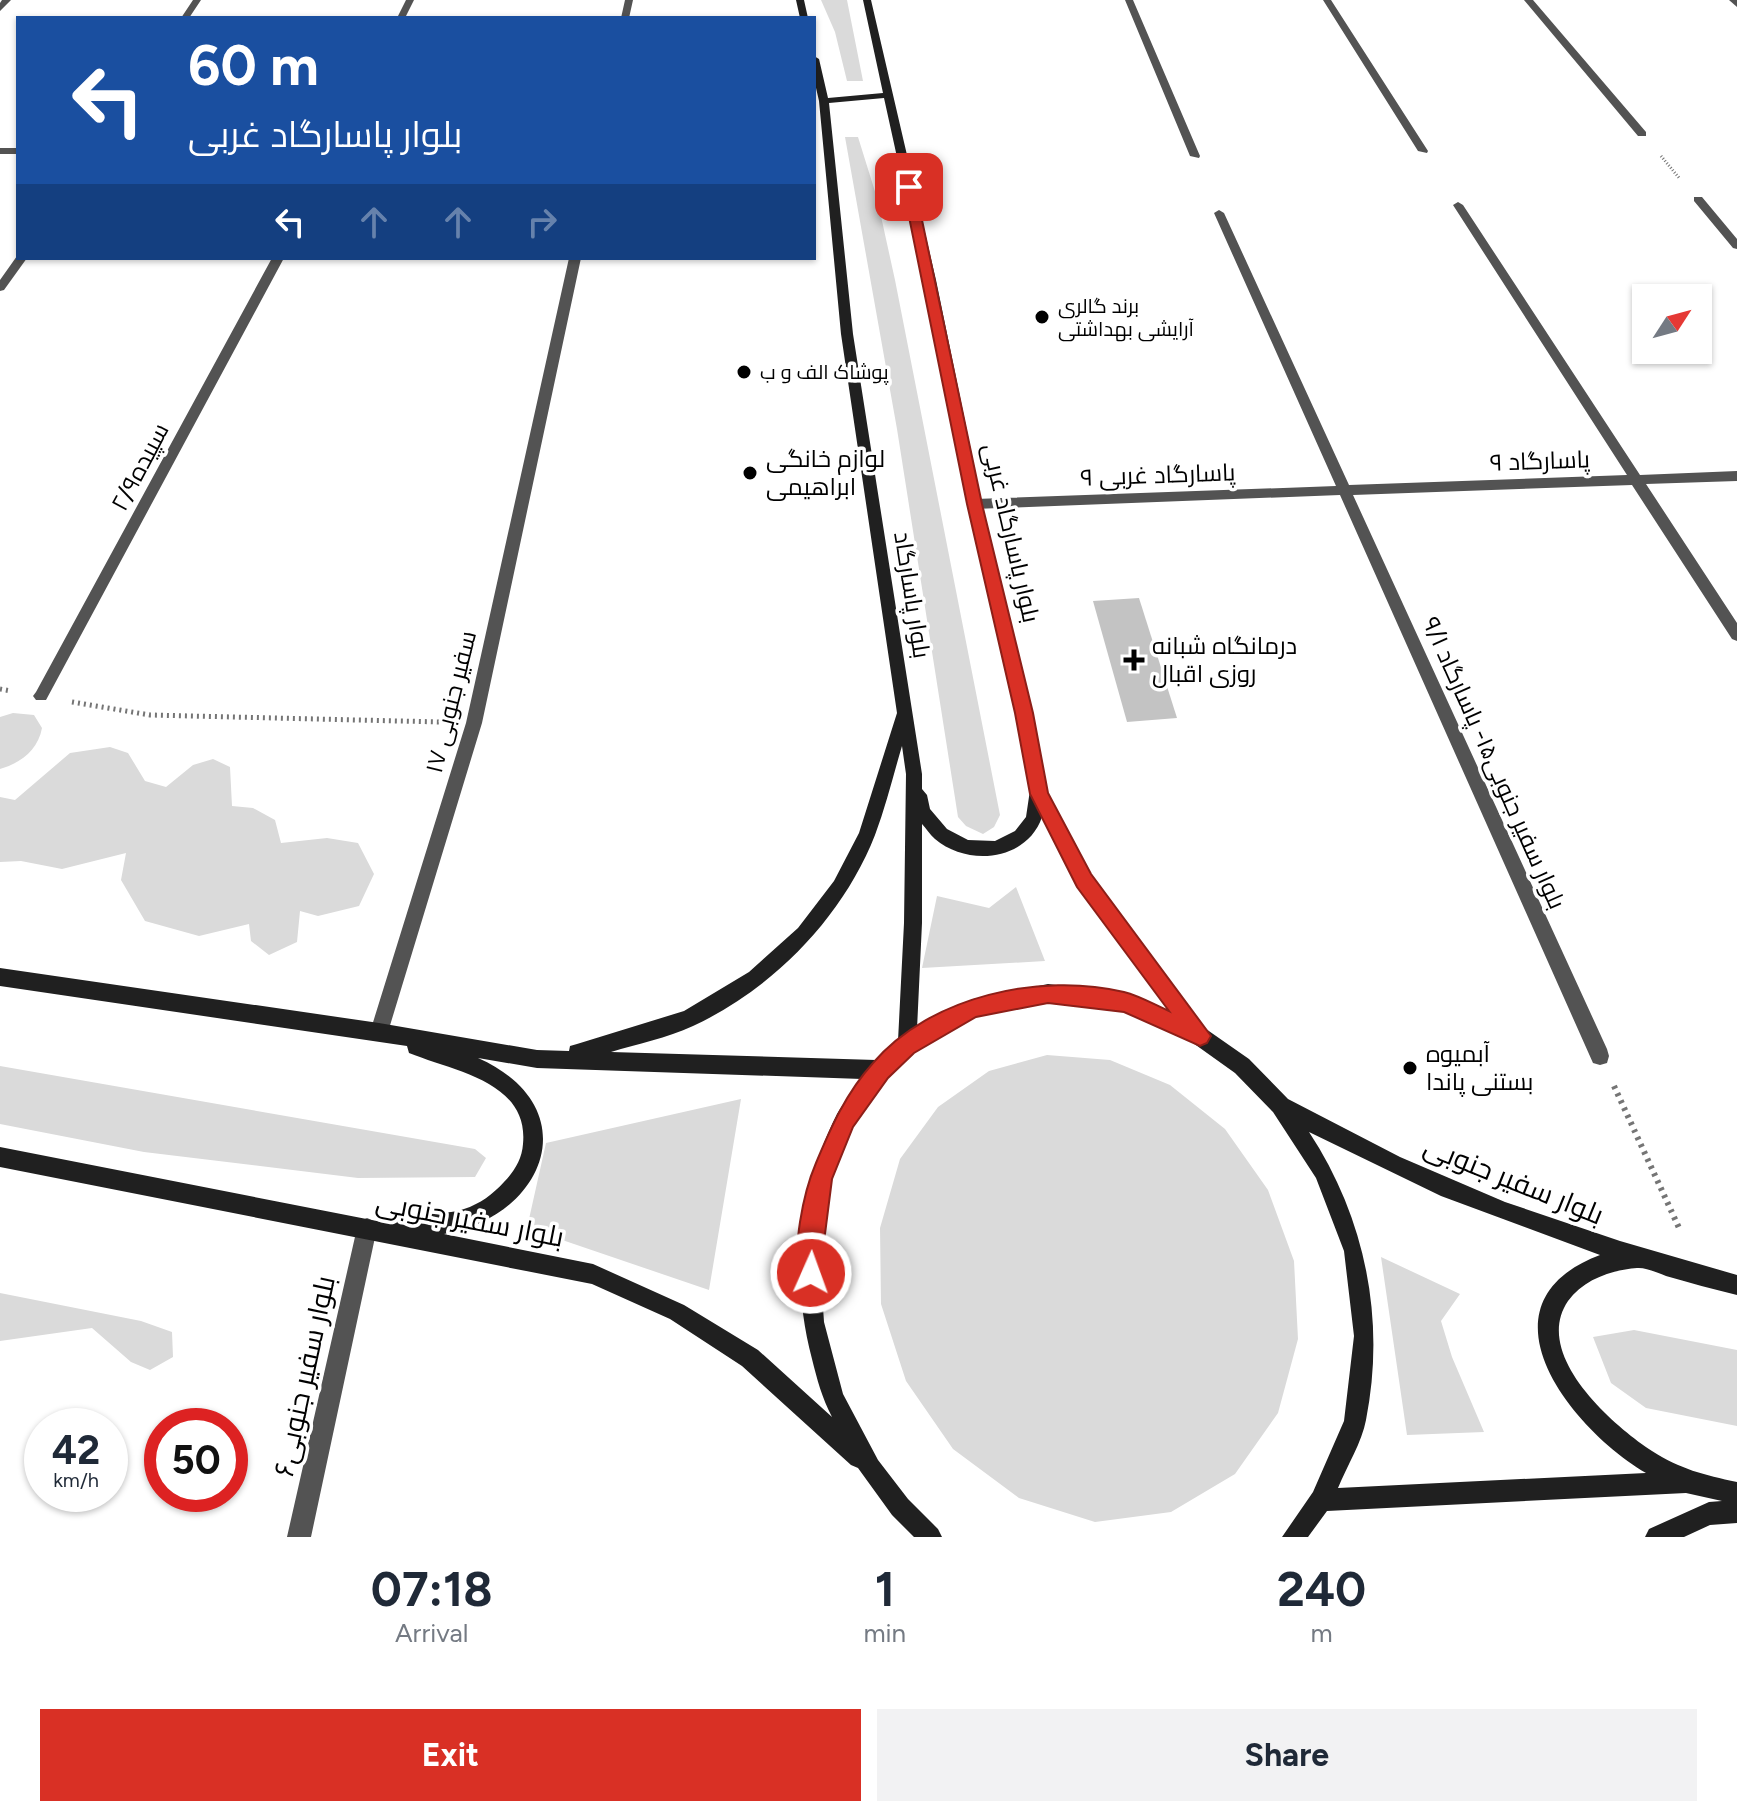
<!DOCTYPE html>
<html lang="en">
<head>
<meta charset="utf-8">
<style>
  body { margin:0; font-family:Figtree,Cairo,sans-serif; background:#f2f2f3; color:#1f2937; height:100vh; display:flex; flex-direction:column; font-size:30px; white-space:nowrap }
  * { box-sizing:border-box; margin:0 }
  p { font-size:26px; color:#747a83 }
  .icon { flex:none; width:44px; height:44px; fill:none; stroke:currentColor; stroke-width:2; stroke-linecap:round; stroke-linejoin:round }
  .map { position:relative; height:1537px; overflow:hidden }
  .panel { display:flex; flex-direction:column; background:#fff; flex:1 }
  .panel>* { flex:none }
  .top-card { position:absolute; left:16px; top:16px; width:800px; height:244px; border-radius:0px; box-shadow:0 2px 6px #0004; background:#1a4fa0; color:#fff; overflow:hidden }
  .needle { width:52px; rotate:54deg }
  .controls { position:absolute; left:1632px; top:284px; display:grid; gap:16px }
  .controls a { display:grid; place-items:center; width:80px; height:80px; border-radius:0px; background:#fff; box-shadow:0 2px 6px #0004; font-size:40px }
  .speed { position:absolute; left:24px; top:1408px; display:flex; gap:16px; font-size:40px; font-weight:700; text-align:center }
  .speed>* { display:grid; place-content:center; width:104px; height:104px; border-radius:50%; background:#fff; box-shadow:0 2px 6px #0004; line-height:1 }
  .speed small { font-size:20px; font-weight:400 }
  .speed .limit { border:12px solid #d22; background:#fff; color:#111 }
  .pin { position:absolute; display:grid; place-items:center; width:68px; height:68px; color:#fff; margin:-34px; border-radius:16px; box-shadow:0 4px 12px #0006 }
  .me { position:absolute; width:88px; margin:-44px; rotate:2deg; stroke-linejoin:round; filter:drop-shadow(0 0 6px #0008) }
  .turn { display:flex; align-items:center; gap:28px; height:168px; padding:0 40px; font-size:36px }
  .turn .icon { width:104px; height:104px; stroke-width:2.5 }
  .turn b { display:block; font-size:56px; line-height:68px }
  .lanes { display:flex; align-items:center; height:76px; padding:0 40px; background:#0003; justify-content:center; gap:40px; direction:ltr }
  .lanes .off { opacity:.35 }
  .eta { display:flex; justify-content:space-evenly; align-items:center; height:136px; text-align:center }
  .eta b { font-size:48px; font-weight:700; line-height:56px }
  .primary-button { display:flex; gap:16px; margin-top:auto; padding:16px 40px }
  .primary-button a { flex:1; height:92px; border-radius:0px; background:#d93025; color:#fff; font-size:32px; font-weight:700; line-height:92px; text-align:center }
  .primary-button a+a { background:#f2f2f3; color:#1f2937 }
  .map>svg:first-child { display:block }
  .green { fill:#dadada }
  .building { fill:#c3c3c3 }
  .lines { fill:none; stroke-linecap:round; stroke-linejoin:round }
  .path-far2 { stroke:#757575; stroke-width:3; stroke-dasharray:1 2; stroke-linecap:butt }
  .path-far1 { stroke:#757575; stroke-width:5; stroke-dasharray:2 4; stroke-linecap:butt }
  .path { stroke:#757575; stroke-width:6; stroke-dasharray:3 5; stroke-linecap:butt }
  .minor { fill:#535353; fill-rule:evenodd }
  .tertiary { fill:#535353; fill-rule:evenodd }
  .secondary { fill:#202020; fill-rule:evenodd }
  .route { fill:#d93025; stroke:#8d1f18; stroke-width:2 }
  .poi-dot { fill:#000; stroke:#fff; stroke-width:3 }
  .labels { text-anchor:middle; stroke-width:7; stroke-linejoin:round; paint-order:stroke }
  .far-poi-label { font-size:20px; fill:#000; stroke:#fff; text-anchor:start }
  .poi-label { font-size:24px; fill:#000; stroke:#fff; text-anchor:start }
  .street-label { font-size:24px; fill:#000; stroke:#fff }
  .near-street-label { font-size:28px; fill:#000; stroke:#fff }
</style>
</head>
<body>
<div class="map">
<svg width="1737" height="1537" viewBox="0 0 1737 1537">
  <rect width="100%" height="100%" fill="#fff"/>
  <path class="green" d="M 821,0 L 847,0 L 863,81 L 847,81 L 835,32 Z
    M 845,137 L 858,137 L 877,198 L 895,280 L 1000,815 L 994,827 L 983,834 L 966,826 L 958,817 L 897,429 Z
    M 13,713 L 34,715 L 42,728 C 38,750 21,763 0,769 L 0,717 Z
    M 110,747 L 128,753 L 145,781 L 166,787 L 193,765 L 213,759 L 230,767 L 232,806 L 253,808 L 275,820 L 281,843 L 327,838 L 358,843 L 374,874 L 359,906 L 318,916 L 300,911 L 297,942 L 269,955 L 251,941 L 249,924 L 199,936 L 145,921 L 121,880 L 126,853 L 62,869 L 21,861 L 0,862 L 0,797 L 15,800 L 70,753 Z
    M 1016,887 L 1045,961 L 922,968 L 937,896 L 989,908 Z
    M 1047,1055 L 1110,1060 L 1170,1085 L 1225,1129 L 1268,1190 L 1294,1261 L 1298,1339 L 1278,1413 L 1235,1474 L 1171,1512 L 1095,1522 L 1019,1498 L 953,1449 L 906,1381 L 881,1304 L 880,1228 L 900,1159 L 938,1107 L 989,1071 Z
    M 0,1066 L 475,1149 L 486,1158 L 475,1177 L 358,1178 L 144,1152 L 0,1124 Z
    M 741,1099 L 709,1290 L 527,1228 L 546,1143 Z
    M 1381,1257 L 1460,1294 L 1441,1321 L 1452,1357 L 1484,1432 L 1407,1435 Z
    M 0,1293 L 141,1321 L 172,1332 L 173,1357 L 150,1370 L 131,1362 L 92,1328 L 0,1341 Z
    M 1634,1330 L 1737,1350 L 1737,1426 L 1646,1408 L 1611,1383 L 1593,1337 Z"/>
  <path class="building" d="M 1139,598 L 1177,718 L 1127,722 L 1093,601 Z"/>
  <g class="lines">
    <path class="path-far2" d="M 1661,156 L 1680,179"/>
    <path class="path-far1" d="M 0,689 L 11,691
      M 72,702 L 150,715 L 441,722"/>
    <path class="path" d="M 1614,1086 L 1680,1230"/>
    <path class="minor" d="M 2,0 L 11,0 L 0,11 L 0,3 Z
      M 193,0 L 201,0 L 189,18 L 181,18 Z
      M 406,0 L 414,0 L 405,18 L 397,18 Z
      M 625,0 L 633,0 L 629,18 L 621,18 Z
      M 1125,0 L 1133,0 L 1200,156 L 1199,158 L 1190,156 Z
      M 1323,0 L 1331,0 L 1428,151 L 1427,153 L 1418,151 Z
      M 1524,0 L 1533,0 L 1646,132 L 1646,136 L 1638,136 Z
      M 0,148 L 18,148 L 18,154 L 0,154 Z
      M 1694,197 L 1702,197 L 1737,239 L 1737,249 L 1733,248 L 1694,201 Z
      M 1458,202 L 1463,205 L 1640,475 L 1737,471 L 1737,481 L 1646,484 L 1737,623 L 1737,641 L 1732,639 L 1632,485 L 1353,495 L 1607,1049 L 1609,1056 L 1607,1063 L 1600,1065 L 1593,1063 L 1340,495 L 975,509 L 968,504 L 975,499 L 1336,486 L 1214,213 L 1219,210 L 1224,213 L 1349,485 L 1627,475 L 1453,205 Z
      M 17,256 L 18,258 L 27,258 L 4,290 L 0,291 L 0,280 Z
      M 272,258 L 284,258 L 46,700 L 36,700 L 33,696 L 36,692 Z
      M 569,258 L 581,258 L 482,723 L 388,1032 L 386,1038 L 379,1041 L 372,1038 L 370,1032 L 466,723 Z
      M 367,1218 L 374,1221 L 377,1228 L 311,1537 L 287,1537 L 357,1228 L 360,1221 Z"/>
    <path class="tertiary" d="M 1729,0 L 1737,0 L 1737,7 Z"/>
    <path class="secondary" d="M 796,0 L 804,0 L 808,18 L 800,18 Z
      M 863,0 L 871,0 L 936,280 L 982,504 L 1032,713 L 1047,793 L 1090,875 L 1206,1029 L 1249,1059 L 1288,1099 L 1400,1157 L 1505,1202 L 1620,1241 L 1737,1275 L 1737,1295 C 1713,1289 1690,1283 1666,1276 C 1658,1273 1645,1267 1637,1268 C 1612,1270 1584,1279 1568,1301 C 1532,1354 1611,1424 1652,1451 C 1680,1469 1704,1475 1737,1482 L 1737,1523 L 1710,1525 L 1684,1537 L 1645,1537 L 1649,1529 L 1709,1502 L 1722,1501 L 1686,1493 L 1327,1511 L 1308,1537 L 1282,1537 L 1313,1492 L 1344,1421 L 1354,1336 L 1344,1251 L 1316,1178 L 1273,1112 L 1235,1073 L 1193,1043 L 1124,1011 L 1048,1002 L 976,1016 L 914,1052 L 887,1077 L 852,1125 L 831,1179 L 819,1248 L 824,1322 L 843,1394 L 878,1460 L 908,1499 L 938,1529 L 942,1537 L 914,1537 L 892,1515 L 858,1468 L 851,1465 L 742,1366 L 670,1319 L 592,1284 L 0,1167 L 0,1147 L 387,1223 C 397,1212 446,1216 464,1209 C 480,1204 493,1194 504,1182 C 514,1172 522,1159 523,1144 C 529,1081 453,1071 409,1053 L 407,1046 L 0,986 L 0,968 L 379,1023 L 537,1050 L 569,1051 L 570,1046 L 577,1044 L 684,1011 L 749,972 L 798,928 L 834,881 L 859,833 L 897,713 L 841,334 L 819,101 L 814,79 L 814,56 L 819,59 L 828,98 L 883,93 ZM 884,98 L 924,280 L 968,504 L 1016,713 L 1030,790 L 1026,817 L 1015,831 L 995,841 L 968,840 L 947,829 L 930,809 L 927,795 L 922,789 L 922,774 L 853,334 L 829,103 ZM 902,746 L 906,774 L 904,923 L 898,1041 L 876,1060 L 611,1052 C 637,1044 667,1038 693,1026 C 773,989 843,917 875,835 C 886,806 893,776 902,746 ZM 1042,817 L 1078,887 L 1171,1014 L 1125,993 L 1048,984 L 973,999 L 917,1029 L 922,923 L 922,824 C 926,828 930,835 935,839 C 968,867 1027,861 1042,817 ZM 478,1058 L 537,1068 L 862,1079 C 854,1090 844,1102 837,1114 C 798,1192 790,1275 812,1359 C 817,1379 822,1398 832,1417 L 758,1350 L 684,1305 L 593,1264 L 444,1234 C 546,1216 588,1107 478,1058 ZM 1309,1132 L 1441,1196 L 1600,1255 C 1471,1304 1571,1429 1646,1473 L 1338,1488 C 1347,1466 1362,1442 1366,1420 C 1386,1319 1365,1217 1309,1132 Z"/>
  </g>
  <path class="route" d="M 909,184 L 915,187 L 982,504 L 1033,713 L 1048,793 L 1091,874 L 1211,1036 L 1207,1043 L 1200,1046 L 1124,1012 L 1048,1003 L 976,1017 L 914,1053 L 888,1078 L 853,1127 L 832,1179 L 819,1281 L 811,1285 L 802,1281 C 790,1253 804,1191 816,1163 C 831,1127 846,1093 873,1063 C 930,996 1041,972 1124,992 C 1140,996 1155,1005 1169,1011 L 1077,887 L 1030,794 L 1015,713 L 967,504 L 903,187 Z"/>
  <g class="poi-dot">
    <circle cx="1042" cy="317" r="8"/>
    <circle cx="744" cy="372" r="8"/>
    <circle cx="750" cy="473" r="8"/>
    <path d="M1130 648h8v8h8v8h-8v8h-8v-8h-8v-8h8z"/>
    <circle cx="1410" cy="1068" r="8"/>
  </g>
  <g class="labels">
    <g class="far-poi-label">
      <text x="1058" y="313">برند گالری<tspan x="1058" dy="23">آرایشی بهداشتی</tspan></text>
      <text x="760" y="379">پوشاک الف و ب</text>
    </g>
    <g class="poi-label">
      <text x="766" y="467">لوازم خانگی<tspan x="766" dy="28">ابراهیمی</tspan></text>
      <text x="1152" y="654">درمانگاه شبانه<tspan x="1152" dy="28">روزی اقبال</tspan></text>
      <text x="1426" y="1062">آبمیوه<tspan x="1426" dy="28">بستنی پاندا</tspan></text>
    </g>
    <g class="street-label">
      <text transform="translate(1540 461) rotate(-2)" y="8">پاسارگاد ۹</text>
      <text transform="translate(140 467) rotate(-62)" y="8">سپیده۲/۹</text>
      <text transform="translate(1158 475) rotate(-2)" y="8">پاسارگاد غربی ۹</text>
      <text transform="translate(1011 533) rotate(77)" y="8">بلوار پاسارگاد غربی</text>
      <text transform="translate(912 595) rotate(81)" y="8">بلوار پاسارگاد</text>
      <text transform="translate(451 702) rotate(-76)" y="8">سفیر جنوبی ۱۷</text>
      <text transform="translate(1494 763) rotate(66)" y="8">بلوار سفیر جنوبی۱۵- پاسارگاد ۹/۱</text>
    </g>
    <g class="near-street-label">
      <text transform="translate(1514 1180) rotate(22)" y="10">بلوار سفیر جنوبی</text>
      <text transform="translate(470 1219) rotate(11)" y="10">بلوار سفیر جنوبی</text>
      <text transform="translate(304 1376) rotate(-78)" y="10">بلوار سفیر جنوبی۶</text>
    </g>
  </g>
</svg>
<div class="controls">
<a><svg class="needle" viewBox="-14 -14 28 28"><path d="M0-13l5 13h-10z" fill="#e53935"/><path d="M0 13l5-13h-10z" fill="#747a83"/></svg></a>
</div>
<div class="speed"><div>42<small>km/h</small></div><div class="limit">50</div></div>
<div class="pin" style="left:909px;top:187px;background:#d93025"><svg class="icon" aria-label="arrive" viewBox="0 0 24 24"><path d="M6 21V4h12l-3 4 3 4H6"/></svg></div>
<svg class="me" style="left:811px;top:1273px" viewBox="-20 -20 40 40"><circle r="17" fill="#d93025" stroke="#fff" stroke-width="3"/><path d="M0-11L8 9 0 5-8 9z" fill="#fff"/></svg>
<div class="top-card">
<div class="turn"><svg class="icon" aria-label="left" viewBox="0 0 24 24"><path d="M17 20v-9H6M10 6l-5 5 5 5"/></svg><div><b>60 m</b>بلوار پاسارگاد غربی</div></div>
<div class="lanes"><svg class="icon" aria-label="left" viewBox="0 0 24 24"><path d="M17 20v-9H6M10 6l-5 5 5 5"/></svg><svg class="icon off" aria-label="ahead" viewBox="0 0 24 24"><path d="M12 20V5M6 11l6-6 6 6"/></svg><svg class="icon off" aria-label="ahead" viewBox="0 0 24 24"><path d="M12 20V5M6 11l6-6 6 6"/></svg><svg class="icon off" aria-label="right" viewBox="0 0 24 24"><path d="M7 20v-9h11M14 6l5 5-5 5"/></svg></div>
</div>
</div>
<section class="panel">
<div class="eta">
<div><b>07:18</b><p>Arrival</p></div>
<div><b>1</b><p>min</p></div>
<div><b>240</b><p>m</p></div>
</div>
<div class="primary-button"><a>Exit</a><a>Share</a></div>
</section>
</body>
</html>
